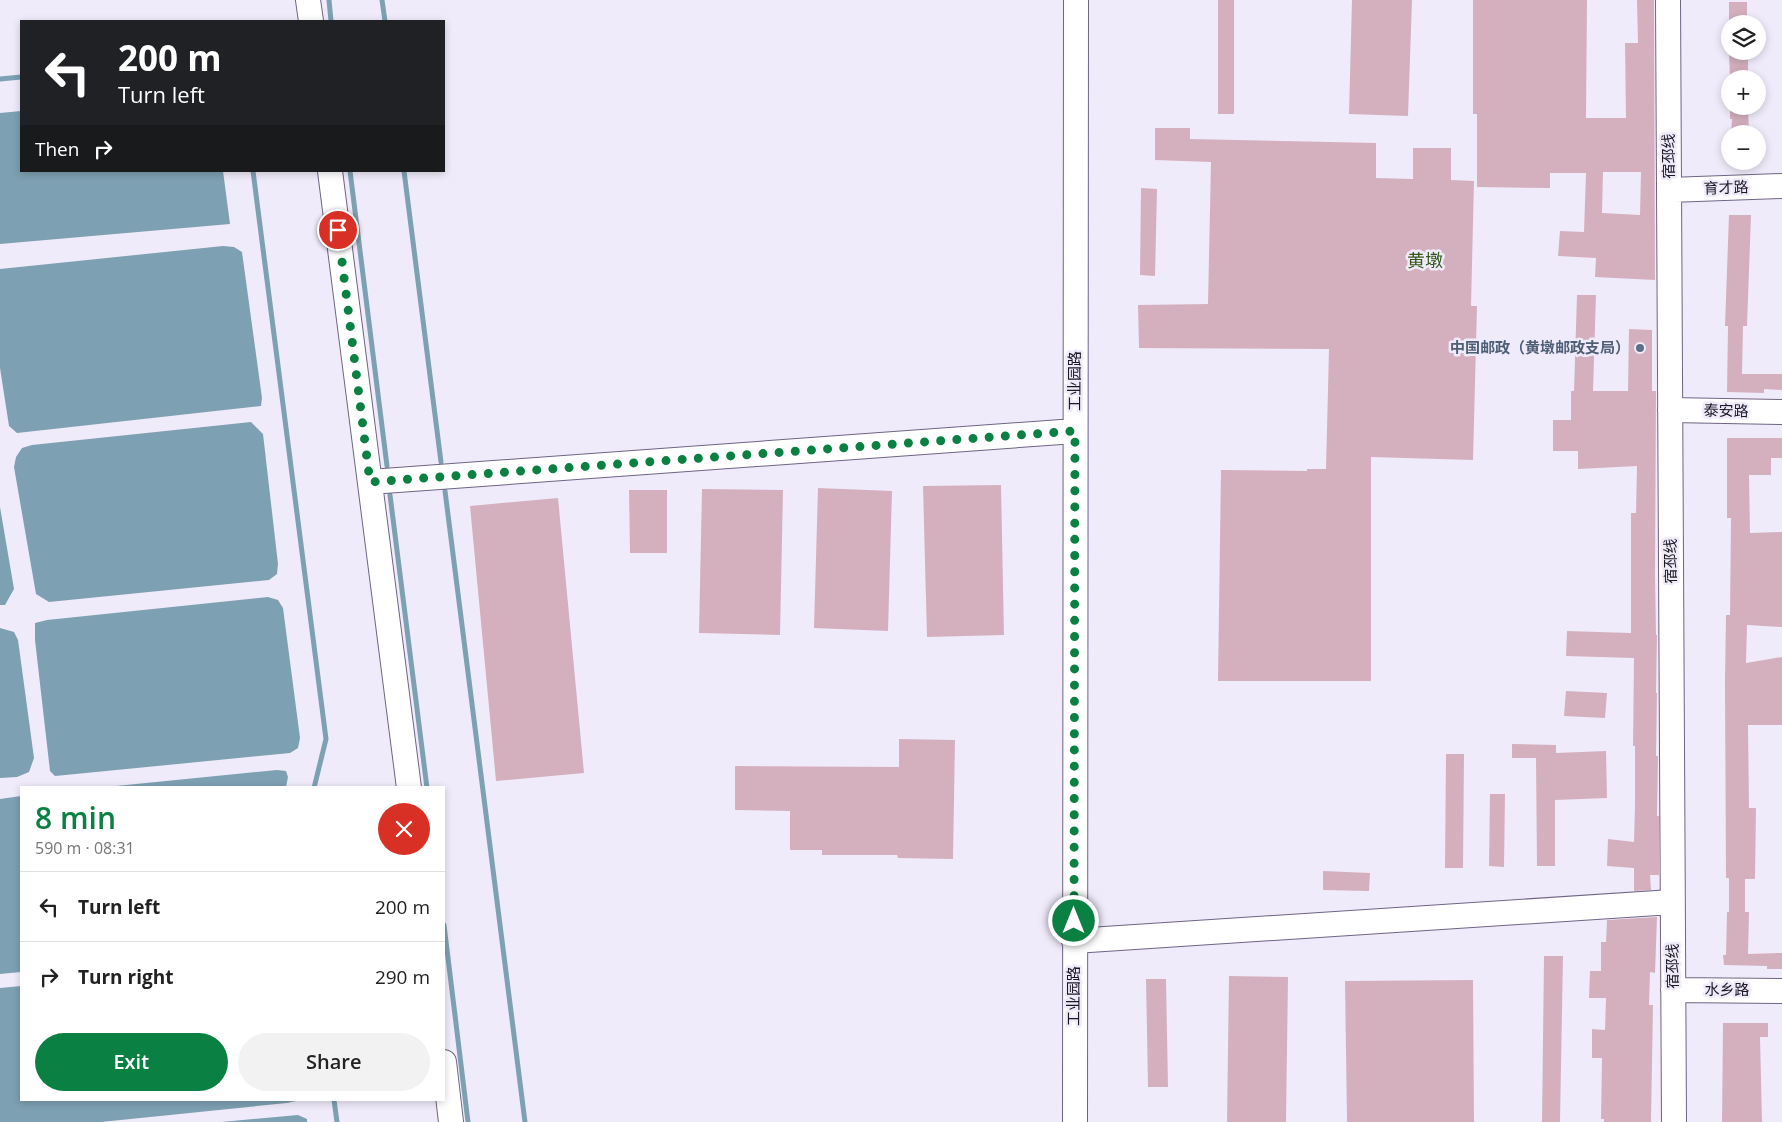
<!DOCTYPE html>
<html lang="en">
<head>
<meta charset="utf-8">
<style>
  body { margin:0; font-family:"Open Sans","Noto Sans SC",sans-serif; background:#f2f2f2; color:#222; height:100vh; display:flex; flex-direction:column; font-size:19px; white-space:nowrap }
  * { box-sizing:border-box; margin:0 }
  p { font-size:16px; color:#767676 }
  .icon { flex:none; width:28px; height:28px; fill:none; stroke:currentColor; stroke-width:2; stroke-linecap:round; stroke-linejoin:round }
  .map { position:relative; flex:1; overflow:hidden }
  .side { position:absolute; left:20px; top:786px; width:425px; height:315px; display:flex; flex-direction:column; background:#fff; border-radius:0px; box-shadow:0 2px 8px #0003 }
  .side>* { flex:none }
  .banner { position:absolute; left:20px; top:20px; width:425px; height:152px; border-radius:0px; box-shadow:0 2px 8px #0003; background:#202124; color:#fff; overflow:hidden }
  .tools { position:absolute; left:1721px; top:15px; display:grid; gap:10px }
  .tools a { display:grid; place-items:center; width:45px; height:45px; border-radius:50%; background:#fff; box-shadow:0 2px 8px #0003; font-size:25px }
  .pin { position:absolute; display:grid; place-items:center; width:42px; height:42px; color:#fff; margin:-21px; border:2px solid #fff; border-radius:50%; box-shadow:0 1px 5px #0007 }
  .me { position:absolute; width:55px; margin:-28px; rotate:0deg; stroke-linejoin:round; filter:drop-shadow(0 0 4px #0008) }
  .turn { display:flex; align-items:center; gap:18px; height:105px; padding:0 15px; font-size:22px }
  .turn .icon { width:65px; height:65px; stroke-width:2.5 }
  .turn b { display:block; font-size:35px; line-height:42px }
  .then { display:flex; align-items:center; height:48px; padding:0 15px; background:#0003; gap:10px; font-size:19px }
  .round { display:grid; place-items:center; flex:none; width:52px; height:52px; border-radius:26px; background:#f2f2f2 }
  .head { display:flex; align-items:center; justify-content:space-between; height:85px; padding:0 15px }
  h1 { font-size:30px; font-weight:600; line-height:38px; color:#0b8043 }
  .button { display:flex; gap:10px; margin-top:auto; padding:10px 15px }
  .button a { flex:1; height:58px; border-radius:30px; background:#0b8043; color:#fff; font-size:20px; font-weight:600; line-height:58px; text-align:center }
  .button a+a { background:#f2f2f2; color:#222 }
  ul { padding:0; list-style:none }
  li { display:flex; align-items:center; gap:15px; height:70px; padding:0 15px; border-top:1px solid #e0e0e0 }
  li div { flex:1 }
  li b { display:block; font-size:19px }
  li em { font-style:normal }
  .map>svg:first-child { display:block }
  .water { fill:#7da0b2 }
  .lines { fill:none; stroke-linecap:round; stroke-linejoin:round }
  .stream { stroke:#7da0b2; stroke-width:5 }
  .building { fill:#d4b0bf; fill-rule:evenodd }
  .minor-casing { stroke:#6f6483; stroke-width:26 }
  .minor { stroke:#fff; stroke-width:24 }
  .route { stroke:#0b8043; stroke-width:9; stroke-dasharray:0 16.2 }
  .service-dot { fill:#5c6f8a; stroke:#f0ebfa; stroke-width:2 }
  .labels { text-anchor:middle; stroke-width:5; stroke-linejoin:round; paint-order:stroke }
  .street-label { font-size:15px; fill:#1b1723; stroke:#f0ebfa }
  .service-label { font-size:15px; font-weight:bold; fill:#4e5e75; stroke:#f0ebfa; text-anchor:end }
  .quarter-label { font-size:18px; fill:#345718; stroke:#f0ebfa }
</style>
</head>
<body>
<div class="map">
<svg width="1782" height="1122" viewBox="0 0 1782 1122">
  <rect width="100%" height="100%" fill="#f0ebfa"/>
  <path class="water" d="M 21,111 L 21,171 L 223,171 L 230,224 L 0,244 L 0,113 Z
    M 223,246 L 234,247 L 242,252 L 262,398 L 261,406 L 17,433 L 9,426 L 0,368 L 0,269 Z
    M 251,422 L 263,434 L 278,564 L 277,574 L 269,580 L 49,602 L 36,594 L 14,467 L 16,457 L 22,448 L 32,445 Z
    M 0,507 L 14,589 L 5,605 L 0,605 Z
    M 268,597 L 278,600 L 283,608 L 300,738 L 298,748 L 290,753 L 55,776 L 50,771 L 35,640 L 35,623 L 47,620 Z
    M 0,628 L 14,632 L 18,640 L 34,758 L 29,772 L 17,777 L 0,778 Z
    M 277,770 L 286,771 L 288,777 L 286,787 L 106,787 Z
    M 21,796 L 21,972 L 0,974 L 0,799 Z
    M 21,986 L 21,1100 L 300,1100 L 287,1103 L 101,1122 L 0,1122 L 0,988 Z
    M 298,1115 L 307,1119 L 307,1122 L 221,1122 Z"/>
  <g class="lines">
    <path class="stream" d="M 329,0 L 331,21
      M 382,0 L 385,21
      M 0,79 L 21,77
      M 253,171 L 326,739 L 314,788
      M 350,171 L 387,466
      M 404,171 L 441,462
      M 445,491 L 525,1122
      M 390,495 L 427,788
      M 444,925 L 468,1122
      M 334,1100 L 337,1122"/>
  </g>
  <path class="building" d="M 1218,0 L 1234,0 L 1234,114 L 1218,114 Z
    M 1352,0 L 1412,0 L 1408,116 L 1349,114 Z
    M 1473,0 L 1587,0 L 1586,118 L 1626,118 L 1625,43 L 1638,43 L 1637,0 L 1654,0 L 1655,280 L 1595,277 L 1596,258 L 1558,256 L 1560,231 L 1584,232 L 1586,173 L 1550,173 L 1550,188 L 1477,187 L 1477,114 L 1473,114 ZM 1603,172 L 1641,172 L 1640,215 L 1602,213 Z
    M 1729,2 L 1747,2 L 1747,24 L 1729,24 Z
    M 1729,51 L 1748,51 L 1748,79 L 1730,79 Z
    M 1730,106 L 1748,106 L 1749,134 L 1731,134 L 1732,119 L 1730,119 Z
    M 1155,128 L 1190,128 L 1190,139 L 1376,143 L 1376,178 L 1413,179 L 1413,148 L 1451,148 L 1451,180 L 1474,181 L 1471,306 L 1477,306 L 1473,460 L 1371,457 L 1371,681 L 1218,681 L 1221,470 L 1307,471 L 1307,469 L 1326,469 L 1329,349 L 1139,348 L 1138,305 L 1208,304 L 1211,162 L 1155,160 Z
    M 1141,188 L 1157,189 L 1155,276 L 1140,275 Z
    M 1729,215 L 1751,215 L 1747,326 L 1743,326 L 1742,374 L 1782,374 L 1782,390 L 1764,389 L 1764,393 L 1727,392 L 1728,326 L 1725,326 Z
    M 1577,295 L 1596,295 L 1593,391 L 1628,391 L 1629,329 L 1652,330 L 1652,391 L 1656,391 L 1655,574 L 1656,635 L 1657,635 L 1656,693 L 1657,693 L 1656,756 L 1658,756 L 1657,816 L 1659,816 L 1659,875 L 1650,875 L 1651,890 L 1634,891 L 1634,868 L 1607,866 L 1608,839 L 1634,842 L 1635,805 L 1635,746 L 1633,746 L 1634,658 L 1566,656 L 1567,631 L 1631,633 L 1631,513 L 1636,513 L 1637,466 L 1578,469 L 1578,451 L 1553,451 L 1553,420 L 1571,420 L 1571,391 L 1574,391 Z
    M 1727,438 L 1782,438 L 1782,458 L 1771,458 L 1771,475 L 1749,475 L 1750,533 L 1782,532 L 1782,627 L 1747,625 L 1746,663 L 1782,657 L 1782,725 L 1748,725 L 1749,808 L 1756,808 L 1755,879 L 1745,879 L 1745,912 L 1749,912 L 1748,954 L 1782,953 L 1782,969 L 1767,969 L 1767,966 L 1724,965 L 1723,955 L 1726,955 L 1727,912 L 1729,912 L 1729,878 L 1726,878 L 1725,682 L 1726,615 L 1730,615 L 1731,518 L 1727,518 Z
    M 1001,485 L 1004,635 L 927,637 L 923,486 Z
    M 818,488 L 892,491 L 888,631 L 814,628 Z
    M 702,489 L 783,490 L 780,635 L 699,633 Z
    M 629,490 L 667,490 L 667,553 L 630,553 Z
    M 558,498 L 584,773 L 496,781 L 470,506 Z
    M 1566,691 L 1607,693 L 1605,718 L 1564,716 Z
    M 899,739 L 955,740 L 953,859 L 898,858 L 897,855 L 822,855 L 822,850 L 790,850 L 790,811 L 735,810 L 735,766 L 899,767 Z
    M 1512,744 L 1556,745 L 1556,753 L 1606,751 L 1607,798 L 1555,800 L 1555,866 L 1537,866 L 1536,758 L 1512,758 Z
    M 1446,754 L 1464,754 L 1463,868 L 1445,868 Z
    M 1490,794 L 1505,794 L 1504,867 L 1489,866 Z
    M 1323,871 L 1370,873 L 1369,891 L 1323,890 Z
    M 1657,917 L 1655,973 L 1650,972 L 1649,1005 L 1653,1005 L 1651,1122 L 1604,1122 L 1604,1119 L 1601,1119 L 1602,1058 L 1592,1058 L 1592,1029 L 1605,1030 L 1606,998 L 1589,998 L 1590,971 L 1601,971 L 1601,942 L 1606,942 L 1607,920 Z
    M 1544,956 L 1563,956 L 1560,1122 L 1542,1122 Z
    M 1229,976 L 1288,977 L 1286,1122 L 1227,1122 Z
    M 1146,979 L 1166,979 L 1168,1087 L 1148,1087 Z
    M 1473,980 L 1474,1122 L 1347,1122 L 1345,981 Z
    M 1723,1023 L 1768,1023 L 1768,1037 L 1760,1037 L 1762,1122 L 1722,1122 Z"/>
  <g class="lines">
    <g class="minor-casing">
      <path id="minor" d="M 308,0 L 311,21
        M 1668,0 L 1674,1122
        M 330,171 L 409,788
        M 1669,190 L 1782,186
        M 1670,410 L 1782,412
        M 370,482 L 1075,431
        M 1074,941 L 1672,902
        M 1673,990 L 1782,991
        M 444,1062 L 451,1122
        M 1075,1122 L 1076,0"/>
    </g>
    <use href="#minor" class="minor"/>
  </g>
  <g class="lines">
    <path class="route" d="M 338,230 L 370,482 L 1075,431 L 1074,921"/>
  </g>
  <circle class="service-dot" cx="1640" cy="348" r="5"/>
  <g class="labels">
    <g class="street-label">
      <text transform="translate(1669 156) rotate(-90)" y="5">宿邳线</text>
      <text transform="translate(1726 188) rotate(-2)" y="5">育才路</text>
      <text transform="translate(1075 381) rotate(-90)" y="5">工业园路</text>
      <text transform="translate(1726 411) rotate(1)" y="5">泰安路</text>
      <text transform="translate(1671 561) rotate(-90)" y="5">宿邳线</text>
      <text transform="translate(1673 966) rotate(-90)" y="5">宿邳线</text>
      <text x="1727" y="995">水乡路</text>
      <text transform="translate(1074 996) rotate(-90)" y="5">工业园路</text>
    </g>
    <g class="service-label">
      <text x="1630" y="353">中国邮政（黄墩邮政支局）</text>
    </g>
    <g class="quarter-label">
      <text x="1425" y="267">黄墩</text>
    </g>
  </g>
</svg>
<div class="tools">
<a><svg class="icon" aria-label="layers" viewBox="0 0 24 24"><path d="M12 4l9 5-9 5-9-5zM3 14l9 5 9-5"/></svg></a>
<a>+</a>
<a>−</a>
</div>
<div class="pin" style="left:338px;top:230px;background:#d93025"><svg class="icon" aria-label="arrive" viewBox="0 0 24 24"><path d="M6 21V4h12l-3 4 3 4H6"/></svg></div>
<svg class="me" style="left:1074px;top:921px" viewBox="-20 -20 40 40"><circle r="17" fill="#0b8043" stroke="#fff" stroke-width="3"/><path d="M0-11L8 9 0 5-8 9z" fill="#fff"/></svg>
<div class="banner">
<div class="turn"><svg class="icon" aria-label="left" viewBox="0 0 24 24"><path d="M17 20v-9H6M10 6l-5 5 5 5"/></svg><div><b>200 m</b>Turn left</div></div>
<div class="then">Then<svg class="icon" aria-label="right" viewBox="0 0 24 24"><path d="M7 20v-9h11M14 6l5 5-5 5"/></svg></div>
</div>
<section class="side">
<div class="head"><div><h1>8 min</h1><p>590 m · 08:31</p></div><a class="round" style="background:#d93025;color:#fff"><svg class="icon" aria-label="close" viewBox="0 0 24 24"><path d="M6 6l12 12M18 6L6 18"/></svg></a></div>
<ul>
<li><svg class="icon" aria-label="left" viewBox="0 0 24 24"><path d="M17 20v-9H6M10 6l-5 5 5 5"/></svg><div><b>Turn left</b></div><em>200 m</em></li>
<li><svg class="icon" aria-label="right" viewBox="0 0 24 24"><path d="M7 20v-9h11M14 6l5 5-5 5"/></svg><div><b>Turn right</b></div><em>290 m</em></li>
</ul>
<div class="button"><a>Exit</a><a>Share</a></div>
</section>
</div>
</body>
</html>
